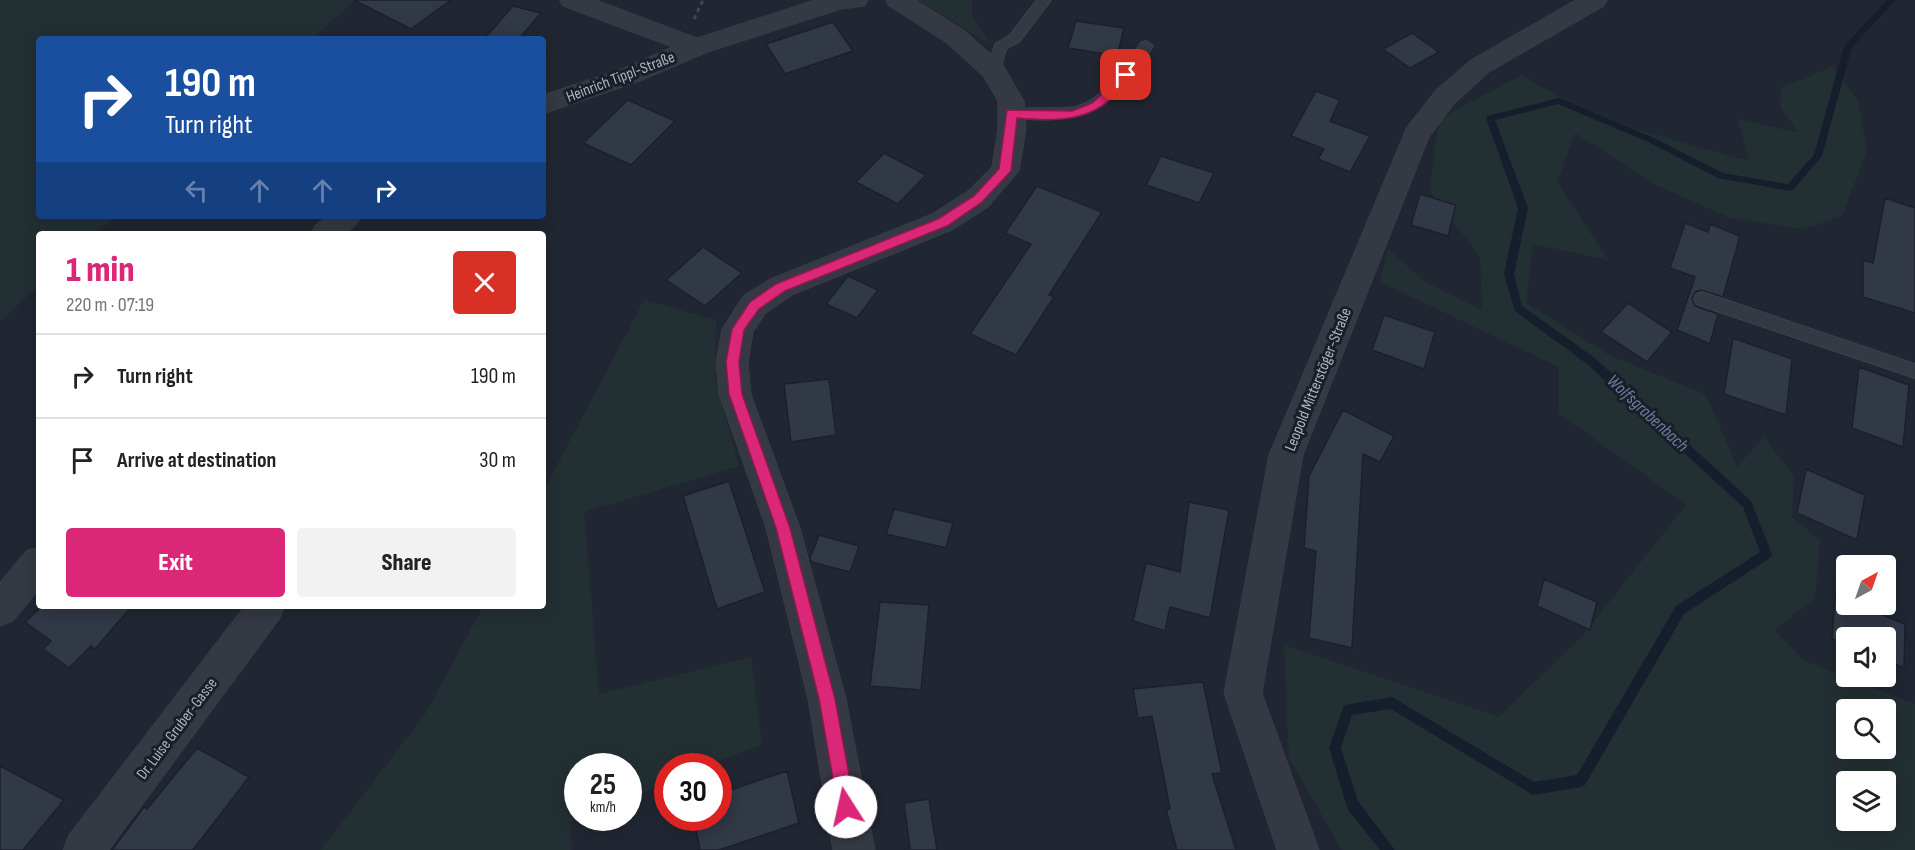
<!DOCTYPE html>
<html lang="en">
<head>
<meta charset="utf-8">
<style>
  body { margin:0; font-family:"Sofia Sans Condensed",sans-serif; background:#f2f2f2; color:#222; height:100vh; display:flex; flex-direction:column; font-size:22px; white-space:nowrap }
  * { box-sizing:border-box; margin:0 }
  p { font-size:20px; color:#767676 }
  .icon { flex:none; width:33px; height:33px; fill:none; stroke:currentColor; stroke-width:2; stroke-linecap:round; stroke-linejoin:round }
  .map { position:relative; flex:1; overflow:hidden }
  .drawer { position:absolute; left:36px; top:231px; width:510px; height:378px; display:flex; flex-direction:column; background:#fff; border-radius:6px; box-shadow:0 3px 15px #0003 }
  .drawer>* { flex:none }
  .banner { position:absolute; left:36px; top:36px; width:510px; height:183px; border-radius:6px; box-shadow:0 3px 15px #0003; background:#1a4fa0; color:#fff; overflow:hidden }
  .needle { width:39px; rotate:40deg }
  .fabs { position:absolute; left:1836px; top:555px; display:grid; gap:12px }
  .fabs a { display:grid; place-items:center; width:60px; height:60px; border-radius:6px; background:#fff; box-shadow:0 3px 15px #0003; font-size:30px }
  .speed { position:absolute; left:564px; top:753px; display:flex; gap:12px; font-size:30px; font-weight:700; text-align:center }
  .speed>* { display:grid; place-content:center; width:78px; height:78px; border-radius:50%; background:#fff; box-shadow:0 3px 15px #0003; line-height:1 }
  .speed small { font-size:15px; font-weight:400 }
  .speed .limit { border:9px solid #d22; background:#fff; color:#111 }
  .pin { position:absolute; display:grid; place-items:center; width:51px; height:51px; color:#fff; margin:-26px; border-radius:12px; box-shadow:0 3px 9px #0006 }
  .me { position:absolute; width:66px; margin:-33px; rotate:350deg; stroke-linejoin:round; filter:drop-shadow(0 0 4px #0008) }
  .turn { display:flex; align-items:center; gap:21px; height:126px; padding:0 30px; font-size:27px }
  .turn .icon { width:78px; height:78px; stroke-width:2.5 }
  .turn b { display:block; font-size:42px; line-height:51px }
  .lanes { display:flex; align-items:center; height:57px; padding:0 30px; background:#0003; justify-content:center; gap:30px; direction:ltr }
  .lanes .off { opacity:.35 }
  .round { display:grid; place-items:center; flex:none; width:63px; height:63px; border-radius:6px; background:#f2f2f2 }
  .overview { display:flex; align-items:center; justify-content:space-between; height:102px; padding:0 30px }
  h1 { font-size:36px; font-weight:800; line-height:45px; color:#db2777 }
  .button { display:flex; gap:12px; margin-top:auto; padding:12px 30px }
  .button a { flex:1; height:69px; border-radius:6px; background:#db2777; color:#fff; font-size:24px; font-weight:800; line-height:69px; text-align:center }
  .button a+a { background:#f2f2f2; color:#222 }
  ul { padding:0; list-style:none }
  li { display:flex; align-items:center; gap:18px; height:84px; padding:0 30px; border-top:2px solid #e0e0e0 }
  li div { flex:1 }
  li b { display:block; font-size:22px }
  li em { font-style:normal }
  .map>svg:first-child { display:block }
  .green { fill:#233033; fill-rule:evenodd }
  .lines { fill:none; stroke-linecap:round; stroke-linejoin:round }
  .stream { fill:#161e2e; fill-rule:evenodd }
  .building { fill:#313846; stroke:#1c202a; stroke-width:1.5 }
  .service-casing { stroke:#3e424d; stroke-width:2 }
  .minor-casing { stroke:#3e424d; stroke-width:1 }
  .path { stroke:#3b4a4c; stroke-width:3; stroke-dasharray:4 4; stroke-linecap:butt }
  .service { fill:#343943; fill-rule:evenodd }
  .minor { fill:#343943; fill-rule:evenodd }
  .route { fill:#db2777; stroke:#8e194d; stroke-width:1.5 }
  .labels { text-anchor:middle; stroke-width:6; stroke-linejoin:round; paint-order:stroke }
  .street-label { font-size:16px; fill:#aeb4c0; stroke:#1a1e28 }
  .water-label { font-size:18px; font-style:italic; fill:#6b7c9b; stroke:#1a1e28 }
</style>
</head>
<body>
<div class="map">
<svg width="1915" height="850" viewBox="0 0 1915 850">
  <rect width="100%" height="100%" fill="#212732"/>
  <path class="green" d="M 0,0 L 355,0 L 312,39 L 39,39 L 39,216 L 116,216 L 96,234 L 39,234 L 39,285 L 0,321 Z
    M 918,0 L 972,0 L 972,15 L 990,44 Z
    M 1832,67 L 1858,101 L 1867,150 L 1842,216 L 1804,229 L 1730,218 L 1656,185 L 1575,133 L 1557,182 L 1608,260 L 1533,244 L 1526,303 L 1611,356 L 1706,395 L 1737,467 L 1764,437 L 1794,477 L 1792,517 L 1820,540 L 1815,598 L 1774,630 L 1805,661 L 1915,704 L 1915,850 L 1342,850 L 1289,758 L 1284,645 L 1499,717 L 1584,634 L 1686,505 L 1559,413 L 1559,367 L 1380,282 L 1388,249 L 1424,281 L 1482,310 L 1480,257 L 1430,191 L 1439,119 L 1522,75 L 1595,118 L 1749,161 L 1738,119 L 1799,133 L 1780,107 L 1781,88 ZM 1846,710 L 1886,710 L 1886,748 L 1846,748 ZM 1846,782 L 1886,782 L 1886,820 L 1846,820 Z
    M 644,300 L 716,320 L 715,379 L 739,466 L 584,512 L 599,694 L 751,657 L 762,744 L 707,766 L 668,766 L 667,783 L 629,798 L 628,766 L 578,766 L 578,818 L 582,818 L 570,822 L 572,850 L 321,850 L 426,713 L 483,606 L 543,606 L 543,492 Z"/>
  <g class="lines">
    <path class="stream" d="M 1887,0 L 1896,0 L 1852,47 L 1822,156 L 1793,190 L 1790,191 L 1718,178 L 1648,142 L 1558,104 L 1495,120 L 1528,208 L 1514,274 L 1522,306 L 1595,358 L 1751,501 L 1772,554 L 1770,558 L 1684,614 L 1585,785 L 1581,787 L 1533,795 L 1391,709 L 1352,715 L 1341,748 L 1358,801 L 1395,850 L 1380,850 L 1348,810 L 1329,748 L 1344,705 L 1392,697 L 1534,782 L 1577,775 L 1676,606 L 1760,552 L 1743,507 L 1587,364 L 1515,311 L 1504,274 L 1518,208 L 1486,118 L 1487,116 L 1559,98 L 1654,138 L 1723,173 L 1788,184 L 1814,155 L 1844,46 Z"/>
  </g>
  <path class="building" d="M 354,0 L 451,0 L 411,29 Z
    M 513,6 L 541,13 L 519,39 L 484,39 Z
    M 1076,21 L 1124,28 L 1117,56 L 1068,48 Z
    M 833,22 L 853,51 L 785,74 L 766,44 Z
    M 1412,33 L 1439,52 L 1410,68 L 1383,49 Z
    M 1316,91 L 1340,100 L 1330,121 L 1370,136 L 1350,172 L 1318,159 L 1324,149 L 1291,136 Z
    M 628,100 L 675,121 L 631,165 L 583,143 Z
    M 884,153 L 926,175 L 898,204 L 856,182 Z
    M 1161,156 L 1214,173 L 1199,203 L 1146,185 Z
    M 1037,186 L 1102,212 L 1049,295 L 1054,297 L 1016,355 L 970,334 L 1031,244 L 1005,233 Z
    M 1420,194 L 1456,205 L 1448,236 L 1411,225 Z
    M 1885,198 L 1915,208 L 1915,313 L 1863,297 L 1863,260 L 1873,263 Z
    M 1685,223 L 1708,232 L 1710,224 L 1740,236 L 1723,297 L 1701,290 L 1695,292 L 1692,298 L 1695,306 L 1718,314 L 1710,344 L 1677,330 L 1695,277 L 1670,268 Z
    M 703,247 L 742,273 L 705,306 L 666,280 Z
    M 848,276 L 878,290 L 857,318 L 826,304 Z
    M 1628,303 L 1672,332 L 1647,362 L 1601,332 Z
    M 1384,315 L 1435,332 L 1424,369 L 1372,350 Z
    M 1733,338 L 1792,359 L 1786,415 L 1724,394 Z
    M 1859,367 L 1909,385 L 1903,447 L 1852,428 Z
    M 829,379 L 836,435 L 791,442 L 784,384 Z
    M 1343,410 L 1394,436 L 1380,462 L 1363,454 L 1352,648 L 1309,638 L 1316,551 L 1304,548 L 1309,476 Z
    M 1806,469 L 1865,495 L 1857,540 L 1797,513 Z
    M 729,481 L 765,592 L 717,609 L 683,496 Z
    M 1189,502 L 1229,510 L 1210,618 L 1170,607 L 1165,631 L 1133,621 L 1146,563 L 1180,572 Z
    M 894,509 L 953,523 L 946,548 L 886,534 Z
    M 819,535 L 859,546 L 850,572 L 811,562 L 810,558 Z
    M 1544,579 L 1597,602 L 1590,630 L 1537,606 Z
    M 1835,597 L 1846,601 L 1846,604 L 1856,604 L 1905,624 L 1904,668 L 1886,660 L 1886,638 L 1846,638 L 1846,645 L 1832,639 Z
    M 880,602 L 929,605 L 921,690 L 870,686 Z
    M 42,606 L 132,606 L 95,649 L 91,646 L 69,668 L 43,649 L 51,641 L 25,622 Z
    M 1203,682 L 1222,773 L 1212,774 L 1236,850 L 1177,850 L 1166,810 L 1170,809 L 1152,716 L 1138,718 L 1133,689 Z
    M 197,748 L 249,777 L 193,850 L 112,850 L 144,807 L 147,809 Z
    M 0,766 L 64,800 L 23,850 L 0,850 Z
    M 787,771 L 799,823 L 719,850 L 700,850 L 694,818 L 718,818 L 718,794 Z
    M 929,799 L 937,850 L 910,850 L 904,803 Z"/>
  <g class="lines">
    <g class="service-casing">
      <path id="service" d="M 1037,0 L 1051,0 L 1020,41 L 1006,49 L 999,74 L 989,74 L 987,71 L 995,44 L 1010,35 Z
        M 1146,41 L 1153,46 C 1120,98 1094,124 1029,119 C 1021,119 1009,121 1004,113 C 1009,104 1061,111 1076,107 C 1106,98 1124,66 1141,43 Z
        M 1702,292 L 1915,364 L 1915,378 L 1696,304 L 1694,299 L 1696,294 Z"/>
    </g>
    <g class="minor-casing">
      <path id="minor" d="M 560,0 L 596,0 L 697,38 L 815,0 L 868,0 L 865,6 L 841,9 L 705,53 L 640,81 L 543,114 L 543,95 L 622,69 L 672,47 L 563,6 Z
        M 886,0 L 916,0 L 965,31 L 1003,65 L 1024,101 L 1026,129 L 1019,171 L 988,207 L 952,230 L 792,295 L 765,314 L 753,332 L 748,362 L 751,394 L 800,528 L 846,699 L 875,850 L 833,850 L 808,699 L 766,528 L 719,394 L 716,362 L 722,329 L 743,296 L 770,279 L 932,214 L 968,191 L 992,167 L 998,129 L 998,101 L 984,77 L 947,43 L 889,6 Z
        M 1576,0 L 1607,0 L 1604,6 L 1489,72 L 1454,104 L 1429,137 L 1303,455 L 1262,693 L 1319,850 L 1277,850 L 1224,693 L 1269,455 L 1407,127 L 1436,90 L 1471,60 Z
        M 327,216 L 362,216 C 349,239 333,234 310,234 L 315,226 Z
        M 39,547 L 39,590 L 13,621 L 0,626 L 0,582 L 26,551 Z
        M 245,606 L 285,606 L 280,618 L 109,850 L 63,850 L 69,835 Z"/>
    </g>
    <path class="path" d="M 694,19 L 703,0"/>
    <use href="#service" class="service"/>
    <use href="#minor" class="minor"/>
  </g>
  <path class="route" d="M 1126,72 L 1131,75 C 1102,121 1066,122 1017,118 L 1011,171 L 982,202 L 947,226 L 785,291 L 759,309 L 744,330 L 739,362 L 742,394 L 790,528 L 835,699 L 855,807 L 852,813 L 846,815 L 840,813 L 838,807 L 819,699 L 776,528 L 729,394 L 726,362 L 732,329 L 750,302 L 776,284 L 938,219 L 974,196 L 999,169 L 1007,110 L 1072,111 L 1092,103 Z"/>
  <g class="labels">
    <g class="street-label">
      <text transform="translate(620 76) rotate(-21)" y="6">Heinrich Tippl-Straße</text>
      <text transform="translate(1317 379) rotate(-68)" y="6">Leopold Mitterstöger-Straße</text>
      <text transform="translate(176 728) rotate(-53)" y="6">Dr. Luise Gruber-Gasse</text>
    </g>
    <g class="water-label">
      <text transform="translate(1648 413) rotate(43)" y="6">Wolfsgrabenbach</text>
    </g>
  </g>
</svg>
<div class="fabs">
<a><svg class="needle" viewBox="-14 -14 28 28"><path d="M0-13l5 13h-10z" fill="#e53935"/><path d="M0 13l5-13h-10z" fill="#767676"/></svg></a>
<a><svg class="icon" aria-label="sound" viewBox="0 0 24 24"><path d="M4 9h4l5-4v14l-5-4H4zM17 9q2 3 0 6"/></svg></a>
<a><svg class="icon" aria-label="search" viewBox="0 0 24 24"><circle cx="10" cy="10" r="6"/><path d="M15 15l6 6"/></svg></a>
<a><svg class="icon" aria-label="layers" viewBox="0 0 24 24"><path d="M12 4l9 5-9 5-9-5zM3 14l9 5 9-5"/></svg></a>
</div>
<div class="speed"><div>25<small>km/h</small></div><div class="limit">30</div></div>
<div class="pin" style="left:1126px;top:75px;background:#d93025"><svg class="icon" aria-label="arrive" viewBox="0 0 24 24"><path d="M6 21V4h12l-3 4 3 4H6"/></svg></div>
<svg class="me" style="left:846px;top:807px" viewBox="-20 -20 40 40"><circle r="19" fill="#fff"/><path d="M0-13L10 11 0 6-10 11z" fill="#db2777"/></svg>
<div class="banner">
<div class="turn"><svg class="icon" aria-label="right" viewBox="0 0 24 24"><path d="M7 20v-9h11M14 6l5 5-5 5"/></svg><div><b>190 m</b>Turn right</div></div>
<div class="lanes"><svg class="icon off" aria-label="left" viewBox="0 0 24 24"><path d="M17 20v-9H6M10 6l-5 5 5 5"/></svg><svg class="icon off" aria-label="ahead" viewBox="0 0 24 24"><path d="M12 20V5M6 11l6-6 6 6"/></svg><svg class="icon off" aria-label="ahead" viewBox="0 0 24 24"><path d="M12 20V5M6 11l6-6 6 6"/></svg><svg class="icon" aria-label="right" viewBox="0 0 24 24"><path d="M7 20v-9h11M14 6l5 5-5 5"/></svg></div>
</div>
<section class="drawer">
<div class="overview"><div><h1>1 min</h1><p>220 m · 07:19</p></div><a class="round" style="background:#d93025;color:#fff"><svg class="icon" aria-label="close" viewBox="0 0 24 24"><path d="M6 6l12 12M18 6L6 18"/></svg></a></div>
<ul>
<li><svg class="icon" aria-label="right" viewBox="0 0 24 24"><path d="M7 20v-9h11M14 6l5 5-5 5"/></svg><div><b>Turn right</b></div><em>190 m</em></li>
<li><svg class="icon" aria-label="arrive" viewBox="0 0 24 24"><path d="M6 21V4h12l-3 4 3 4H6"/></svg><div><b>Arrive at destination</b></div><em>30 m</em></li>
</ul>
<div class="button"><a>Exit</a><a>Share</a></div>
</section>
</div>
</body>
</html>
